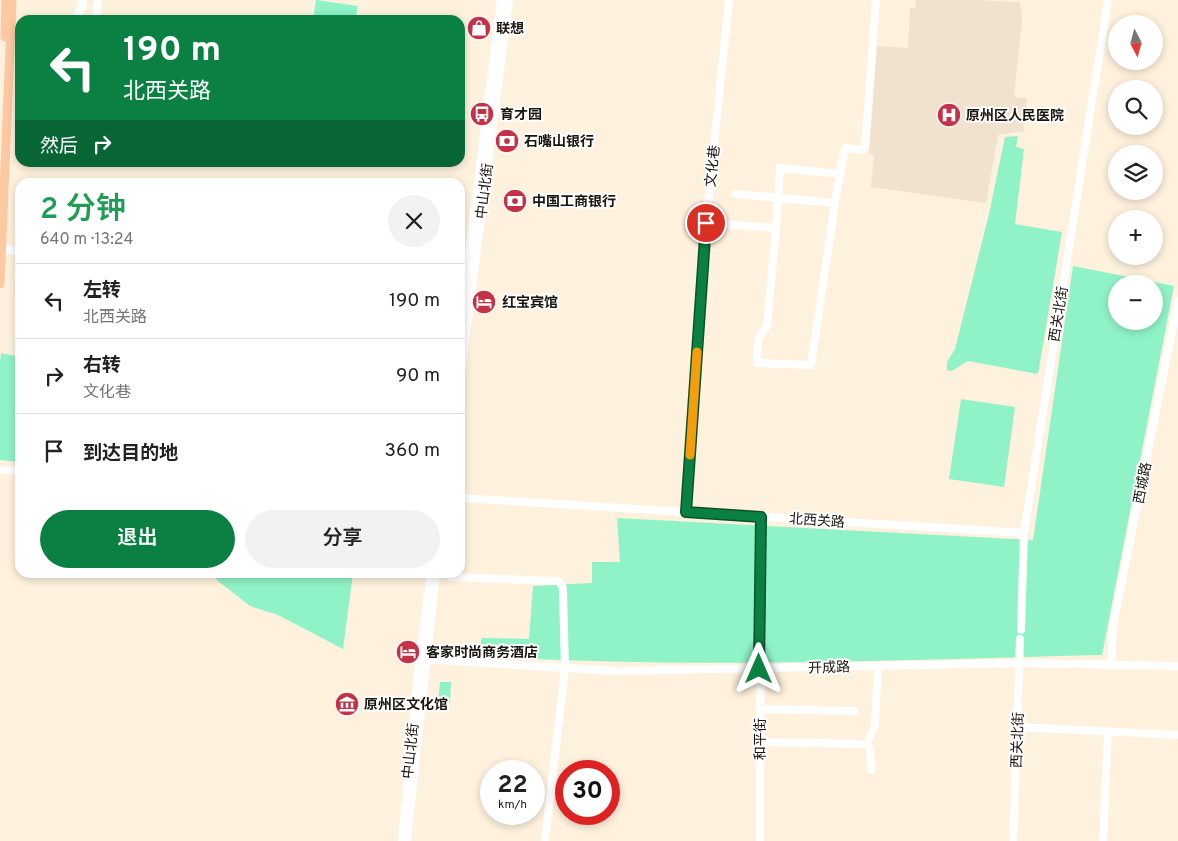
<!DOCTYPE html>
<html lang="zh">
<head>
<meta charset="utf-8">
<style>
  body { margin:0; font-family:Overpass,"Noto Sans SC",sans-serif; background:#f2f2f2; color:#222; height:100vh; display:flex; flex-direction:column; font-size:19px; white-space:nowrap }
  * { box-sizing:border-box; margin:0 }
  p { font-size:16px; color:#767676 }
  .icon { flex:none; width:28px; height:28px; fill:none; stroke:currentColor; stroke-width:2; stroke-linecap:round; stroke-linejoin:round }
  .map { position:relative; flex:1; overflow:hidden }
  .details { position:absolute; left:15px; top:178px; width:450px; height:400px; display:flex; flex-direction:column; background:#fff; border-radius:15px; box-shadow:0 2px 8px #0003 }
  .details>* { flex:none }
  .hud { position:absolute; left:15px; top:15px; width:450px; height:152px; border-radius:15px; box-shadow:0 2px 8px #0003; background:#0b8043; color:#fff; overflow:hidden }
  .needle { width:32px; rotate:174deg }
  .tools { position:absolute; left:1108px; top:15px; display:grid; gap:10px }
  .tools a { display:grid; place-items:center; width:55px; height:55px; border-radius:50%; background:#fff; box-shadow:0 2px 8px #0003; font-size:25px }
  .speed { position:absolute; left:480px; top:760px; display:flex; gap:10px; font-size:25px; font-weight:700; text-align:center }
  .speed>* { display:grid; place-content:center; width:65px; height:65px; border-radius:50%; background:#fff; box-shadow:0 2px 8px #0003; line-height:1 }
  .speed small { font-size:12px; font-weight:400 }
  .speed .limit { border:8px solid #d22; background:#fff; color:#111 }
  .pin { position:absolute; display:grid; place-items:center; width:42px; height:42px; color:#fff; margin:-21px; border:2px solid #fff; border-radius:50%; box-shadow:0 1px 5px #0007 }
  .me { position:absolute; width:55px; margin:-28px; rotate:0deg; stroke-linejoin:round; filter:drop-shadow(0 0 4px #0008) }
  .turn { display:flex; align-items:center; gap:18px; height:105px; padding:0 25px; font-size:22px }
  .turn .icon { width:65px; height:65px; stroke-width:2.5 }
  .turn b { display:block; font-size:35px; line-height:42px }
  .then { display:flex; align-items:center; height:48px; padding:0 25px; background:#0003; gap:10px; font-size:19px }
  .round { display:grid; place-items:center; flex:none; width:52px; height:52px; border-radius:26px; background:#f2f2f2 }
  .head { display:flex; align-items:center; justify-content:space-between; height:85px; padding:0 25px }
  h1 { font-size:30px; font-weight:600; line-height:38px; color:#1e9e55 }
  .button { display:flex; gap:10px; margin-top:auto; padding:10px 25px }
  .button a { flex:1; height:58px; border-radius:30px; background:#0b8043; color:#fff; font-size:20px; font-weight:600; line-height:58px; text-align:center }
  .button a+a { background:#f2f2f2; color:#222 }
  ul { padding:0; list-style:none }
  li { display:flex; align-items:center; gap:15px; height:75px; padding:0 25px; border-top:1px solid #e0e0e0 }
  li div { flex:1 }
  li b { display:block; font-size:19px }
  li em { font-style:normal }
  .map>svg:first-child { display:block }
  .medical { fill:#f1e2cf }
  .green { fill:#90f3c7; fill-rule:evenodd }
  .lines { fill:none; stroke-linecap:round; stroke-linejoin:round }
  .minor { stroke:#fff; stroke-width:8 }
  .major { stroke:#fdc9a3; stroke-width:9 }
  .route-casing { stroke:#07532c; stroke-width:12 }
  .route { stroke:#0b8043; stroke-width:9 }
  .slow { stroke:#f59e0b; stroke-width:9 }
  .labels { text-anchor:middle; stroke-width:4; stroke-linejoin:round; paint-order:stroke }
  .poi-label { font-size:14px; font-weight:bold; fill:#1a150e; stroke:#fff; text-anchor:start }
  .street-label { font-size:14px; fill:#1a150e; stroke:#fff }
</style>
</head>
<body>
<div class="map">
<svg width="1178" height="841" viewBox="0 0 1178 841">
  <rect width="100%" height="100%" fill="#fef1dd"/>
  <path class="medical" d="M 916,0 L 975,0 L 1020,2 L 1022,20 L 1014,97 L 1027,98 L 1024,131 L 998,135 L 986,203 L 871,187 L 874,155 L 869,154 L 877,46 L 908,48 L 910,8 L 915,8 Z"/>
  <path class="green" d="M 316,0 L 358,6 L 355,20 L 313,20 Z
    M 1018,136 L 1016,147 L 1024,149 L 1015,224 L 1062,232 L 1038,374 L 968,361 L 952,371 L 947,370 L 947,362 L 955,349 L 989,214 L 1005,137 Z
    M 1073,266 L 1174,286 L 1102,655 C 894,660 685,669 477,656 L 482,638 L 529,639 L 533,586 L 592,583 L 592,562 L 620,562 L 617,518 L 1033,540 ZM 1116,284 L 1154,284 L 1154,321 L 1116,321 Z
    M 1,353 L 20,357 L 20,462 L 0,460 L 0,363 Z
    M 961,399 L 1015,407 L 1004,487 L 949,479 Z
    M 212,573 L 353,573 L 343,649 L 278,615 L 250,606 L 218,581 Z
    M 440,682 L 451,682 L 450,703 L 438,702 Z"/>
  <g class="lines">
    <path class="minor" d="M 75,20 L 83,4 L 82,0
      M 96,20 L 98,0
      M 736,194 L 835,203
      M 706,223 L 776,228 L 767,326 L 758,339 L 757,363 L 811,365 L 835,203 L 845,148 L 862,150 L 865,147 L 876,0
      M 776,228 L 780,168 L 840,174
      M 2,248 L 20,252
      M 460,323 L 501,0
      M 460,382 L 509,0
      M 0,470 L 20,471
      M 460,498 L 1024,533
      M 686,512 L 706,223 L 729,0
      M 451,577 L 557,581 L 561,584 L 563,589 L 565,669 L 545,841
      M 1021,630 L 1024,533 L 1108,0
      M 420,659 L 616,671 L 1019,663 L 1178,666
      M 1111,665 L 1113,626 L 1178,301
      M 760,709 L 854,711
      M 1017,727 L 1178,735
      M 760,742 L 867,744
      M 867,744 L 875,725 L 878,665
      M 867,744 L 870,749 L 871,770
      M 402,841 L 419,663 L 431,572
      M 407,841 L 436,572
      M 760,841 L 761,517
      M 1013,841 L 1020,639
      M 1103,841 L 1108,731"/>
    <path class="major" d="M 5,37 L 6,0
      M 0,284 L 12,0"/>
  </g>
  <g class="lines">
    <g class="route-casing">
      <path id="route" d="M 706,223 L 686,512 L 761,517 L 759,669"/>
    </g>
    <use href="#route" class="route"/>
    <path class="slow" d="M 690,455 L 697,352"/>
  </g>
  <defs>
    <g id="shop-disc" transform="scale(1.25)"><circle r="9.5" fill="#c33247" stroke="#fff"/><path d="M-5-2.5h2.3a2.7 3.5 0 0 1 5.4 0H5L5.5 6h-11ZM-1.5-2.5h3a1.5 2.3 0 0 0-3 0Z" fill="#fff"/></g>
    <g id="bus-disc" transform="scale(1.25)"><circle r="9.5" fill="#c33247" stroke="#fff"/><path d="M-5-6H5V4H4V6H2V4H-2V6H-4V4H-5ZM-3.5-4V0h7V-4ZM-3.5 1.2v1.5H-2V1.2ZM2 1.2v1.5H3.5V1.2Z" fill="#fff"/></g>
    <g id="hospital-disc" transform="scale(1.25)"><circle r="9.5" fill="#c33247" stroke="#fff"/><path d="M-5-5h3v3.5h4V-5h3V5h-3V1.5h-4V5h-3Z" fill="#fff"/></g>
    <g id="bank-disc" transform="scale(1.25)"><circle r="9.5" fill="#c33247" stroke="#fff"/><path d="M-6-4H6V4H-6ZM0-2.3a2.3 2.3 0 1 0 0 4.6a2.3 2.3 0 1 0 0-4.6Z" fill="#fff"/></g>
    <g id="hotel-disc" transform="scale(1.25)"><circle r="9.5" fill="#c33247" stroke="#fff"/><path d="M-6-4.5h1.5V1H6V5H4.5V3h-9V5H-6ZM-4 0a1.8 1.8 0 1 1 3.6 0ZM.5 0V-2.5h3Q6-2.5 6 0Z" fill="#fff"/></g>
    <g id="museum-disc" transform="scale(1.25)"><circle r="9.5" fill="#c33247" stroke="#fff"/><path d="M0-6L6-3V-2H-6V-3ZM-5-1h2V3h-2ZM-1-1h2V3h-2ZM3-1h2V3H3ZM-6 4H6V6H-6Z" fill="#fff"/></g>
  </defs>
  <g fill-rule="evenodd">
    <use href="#shop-disc" x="479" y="28"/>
    <use href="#bus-disc" x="482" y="114"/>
    <use href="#hospital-disc" x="949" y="115"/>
    <use href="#bank-disc" x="507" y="141"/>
    <use href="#bank-disc" x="515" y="201"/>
    <use href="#hotel-disc" x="484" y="302"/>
    <use href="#hotel-disc" x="408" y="652"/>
    <use href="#museum-disc" x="347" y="704"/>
  </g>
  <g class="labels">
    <g class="poi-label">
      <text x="496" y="33">联想</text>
      <text x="500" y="119">育才园</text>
      <text x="966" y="120">原州区人民医院</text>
      <text x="524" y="146">石嘴山银行</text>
      <text x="532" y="206">中国工商银行</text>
      <text x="502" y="307">红宝宾馆</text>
      <text x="426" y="657">客家时尚商务酒店</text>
      <text x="364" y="709">原州区文化馆</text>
    </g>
    <g class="street-label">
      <text transform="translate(712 166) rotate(-84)" y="5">文化巷</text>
      <text transform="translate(484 191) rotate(-83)" y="5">中山北街</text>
      <text transform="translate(1058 314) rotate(-81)" y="5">西关北街</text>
      <text transform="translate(1142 483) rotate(-79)" y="5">西城路</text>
      <text transform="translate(817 520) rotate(4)" y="5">北西关路</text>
      <text transform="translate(829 667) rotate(-2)" y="5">开成路</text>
      <text transform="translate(760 739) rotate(-90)" y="5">和平街</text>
      <text transform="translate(1017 740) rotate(-88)" y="5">西关北街</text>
      <text transform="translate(410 751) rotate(-84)" y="5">中山北街</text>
    </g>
  </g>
</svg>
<div class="tools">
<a><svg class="needle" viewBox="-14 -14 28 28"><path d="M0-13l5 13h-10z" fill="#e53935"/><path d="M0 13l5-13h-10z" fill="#767676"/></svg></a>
<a><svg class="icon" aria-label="search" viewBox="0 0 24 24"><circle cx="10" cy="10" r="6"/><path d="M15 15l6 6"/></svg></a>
<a><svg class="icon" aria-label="layers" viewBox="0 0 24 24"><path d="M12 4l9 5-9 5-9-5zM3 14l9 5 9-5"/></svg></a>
<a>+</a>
<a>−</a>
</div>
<div class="speed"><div>22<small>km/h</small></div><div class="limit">30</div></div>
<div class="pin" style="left:706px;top:223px;background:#d93025"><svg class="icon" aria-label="arrive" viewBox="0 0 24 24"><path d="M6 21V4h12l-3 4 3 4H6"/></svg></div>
<svg class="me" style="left:759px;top:669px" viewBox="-20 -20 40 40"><path d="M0-17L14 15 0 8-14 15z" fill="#0b8043" stroke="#fff" stroke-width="4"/></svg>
<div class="hud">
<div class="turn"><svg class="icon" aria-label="left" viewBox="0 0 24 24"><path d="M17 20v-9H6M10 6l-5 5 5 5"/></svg><div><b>190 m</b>北西关路</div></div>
<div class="then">然后<svg class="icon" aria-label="right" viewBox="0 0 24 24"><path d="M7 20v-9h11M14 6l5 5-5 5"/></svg></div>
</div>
<section class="details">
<div class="head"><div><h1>2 分钟</h1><p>640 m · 13:24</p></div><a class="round"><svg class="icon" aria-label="close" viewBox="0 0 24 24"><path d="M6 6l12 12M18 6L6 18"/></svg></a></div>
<ul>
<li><svg class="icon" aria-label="left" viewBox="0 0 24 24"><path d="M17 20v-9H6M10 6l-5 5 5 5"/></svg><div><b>左转</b><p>北西关路</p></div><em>190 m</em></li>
<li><svg class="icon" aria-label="right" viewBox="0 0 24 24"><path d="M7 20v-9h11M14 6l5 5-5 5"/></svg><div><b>右转</b><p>文化巷</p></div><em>90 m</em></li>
<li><svg class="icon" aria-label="arrive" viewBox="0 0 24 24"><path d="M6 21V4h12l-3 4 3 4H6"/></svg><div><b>到达目的地</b></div><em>360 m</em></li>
</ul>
<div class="button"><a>退出</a><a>分享</a></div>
</section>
</div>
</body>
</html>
